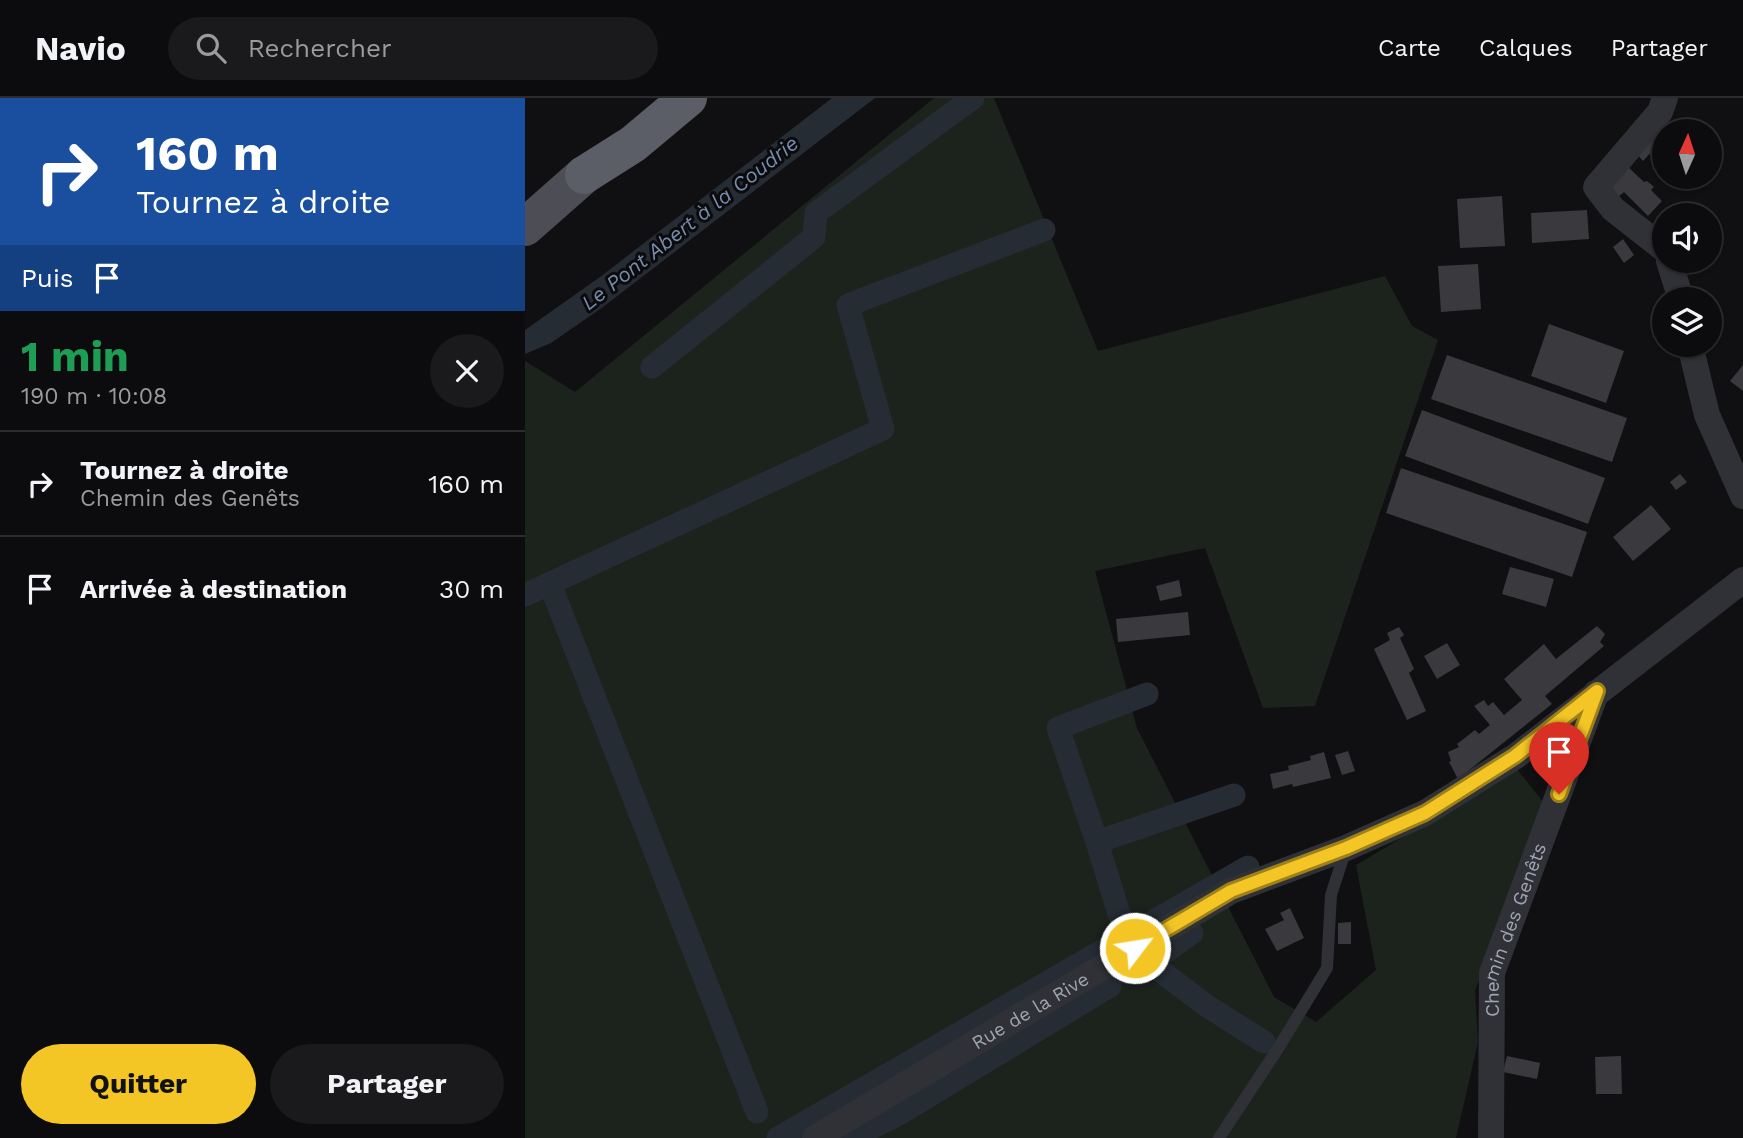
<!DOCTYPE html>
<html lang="fr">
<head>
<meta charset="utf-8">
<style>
  body { margin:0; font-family:"Work Sans",sans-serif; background:#1a191b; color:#f1f3f6; height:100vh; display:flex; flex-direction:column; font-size:26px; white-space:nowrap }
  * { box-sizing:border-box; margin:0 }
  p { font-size:23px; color:#9a9b9d }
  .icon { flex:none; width:38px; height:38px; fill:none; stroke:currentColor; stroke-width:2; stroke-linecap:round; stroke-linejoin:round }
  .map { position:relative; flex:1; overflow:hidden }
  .sheet { display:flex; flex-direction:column; background:#0c0b0d; width:525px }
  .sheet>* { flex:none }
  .guide { background:#1a4fa0; color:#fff; overflow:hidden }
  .needle { width:46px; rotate:3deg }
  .buttons { position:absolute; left:1127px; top:21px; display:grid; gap:14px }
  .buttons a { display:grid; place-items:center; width:70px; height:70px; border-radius:50%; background:#0c0b0d; box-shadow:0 2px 5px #0004,0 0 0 2px #2c2b2e; font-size:35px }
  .pin { position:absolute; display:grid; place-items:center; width:60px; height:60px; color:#fff; margin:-72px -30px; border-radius:50% 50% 50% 0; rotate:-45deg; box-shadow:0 0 7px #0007 }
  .pin .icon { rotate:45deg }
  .me { position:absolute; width:77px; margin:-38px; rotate:59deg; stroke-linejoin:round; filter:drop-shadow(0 0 5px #0008) }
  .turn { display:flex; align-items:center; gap:24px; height:147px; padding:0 21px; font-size:32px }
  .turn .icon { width:91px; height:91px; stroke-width:2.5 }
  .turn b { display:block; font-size:49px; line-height:60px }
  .then { display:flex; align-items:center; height:66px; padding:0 21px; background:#0003; gap:14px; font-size:26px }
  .round { display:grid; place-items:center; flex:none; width:74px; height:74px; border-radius:37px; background:#1a191b }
  .overview { display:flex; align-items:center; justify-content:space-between; height:119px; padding:0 21px }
  h1 { font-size:42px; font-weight:700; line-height:52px; color:#1e9e55 }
  .action { display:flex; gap:14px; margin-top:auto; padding:14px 21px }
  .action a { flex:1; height:80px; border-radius:42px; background:#f3c625; color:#111; font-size:28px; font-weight:700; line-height:80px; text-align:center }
  .action a+a { background:#1a191b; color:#f1f3f6 }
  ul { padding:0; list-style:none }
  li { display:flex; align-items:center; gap:21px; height:105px; padding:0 21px; border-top:2px solid #2c2b2e }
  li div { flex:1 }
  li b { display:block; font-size:26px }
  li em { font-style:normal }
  header { display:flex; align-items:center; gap:42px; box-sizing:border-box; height:98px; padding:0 35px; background:#0c0b0d; border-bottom:2px solid #2c2b2e }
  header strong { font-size:33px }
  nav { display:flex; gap:38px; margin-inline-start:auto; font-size:24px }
  .search { width:490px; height:63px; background:#1a191b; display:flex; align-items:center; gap:18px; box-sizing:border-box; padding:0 24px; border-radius:38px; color:#9a9b9d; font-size:26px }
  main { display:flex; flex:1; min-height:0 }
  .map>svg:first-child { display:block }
  .green { fill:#1c231d }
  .water { fill:#262c34 }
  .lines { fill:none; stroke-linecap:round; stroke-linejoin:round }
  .canal { stroke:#262c34; stroke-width:23 }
  .building { fill:#3a393e }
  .lane { stroke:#303136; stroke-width:12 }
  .street { stroke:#303136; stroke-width:26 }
  .primary { stroke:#4c4d55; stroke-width:38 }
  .highway { stroke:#5c5e67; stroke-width:38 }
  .route-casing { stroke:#9e8118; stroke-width:18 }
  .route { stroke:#f3c625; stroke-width:12 }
  .labels { text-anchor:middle; stroke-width:6; stroke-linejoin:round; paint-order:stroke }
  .street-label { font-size:19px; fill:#a0a4b2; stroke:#0b0a0c }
  .water-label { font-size:21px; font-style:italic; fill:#768dae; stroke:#0b0a0c }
</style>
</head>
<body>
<header>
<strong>Navio</strong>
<div class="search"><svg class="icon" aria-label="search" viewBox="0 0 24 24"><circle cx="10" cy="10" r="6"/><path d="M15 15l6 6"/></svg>Rechercher</div>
<nav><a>Carte</a><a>Calques</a><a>Partager</a></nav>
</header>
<main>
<section class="sheet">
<div class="guide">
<div class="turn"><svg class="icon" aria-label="right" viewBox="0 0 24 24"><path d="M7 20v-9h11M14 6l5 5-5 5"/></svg><div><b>160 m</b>Tournez à droite</div></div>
<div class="then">Puis<svg class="icon" aria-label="arrive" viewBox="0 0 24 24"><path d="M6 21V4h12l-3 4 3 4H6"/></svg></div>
</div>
<div class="overview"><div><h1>1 min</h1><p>190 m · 10:08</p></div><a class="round"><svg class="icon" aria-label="close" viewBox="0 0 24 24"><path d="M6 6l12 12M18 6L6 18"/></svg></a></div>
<ul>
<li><svg class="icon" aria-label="right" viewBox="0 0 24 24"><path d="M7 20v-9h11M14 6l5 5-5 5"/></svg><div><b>Tournez à droite</b><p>Chemin des Genêts</p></div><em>160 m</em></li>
<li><svg class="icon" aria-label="arrive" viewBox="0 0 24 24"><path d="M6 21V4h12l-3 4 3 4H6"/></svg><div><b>Arrivée à destination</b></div><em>30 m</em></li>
</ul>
<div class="action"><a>Quitter</a><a>Partager</a></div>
</section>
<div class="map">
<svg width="1218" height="1040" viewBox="0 0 1218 1040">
  <rect width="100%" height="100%" fill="#100f11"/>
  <path class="green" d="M 409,0 L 469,0 L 573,253 L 860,178 L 887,228 L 913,242 L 790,608 L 738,610 L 680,450 L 570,473 L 612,630 L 749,899 L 791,924 L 851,872 L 831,767 L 992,671 L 1018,704 L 950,893 L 953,944 L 931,1040 L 0,1040 L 0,263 L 50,294 Z"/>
  <path class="water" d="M 307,0 L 350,0 L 78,209 L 26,245 L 0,256 L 0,232 L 75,179 Z"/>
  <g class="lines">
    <path class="canal" d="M 127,269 L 289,139 L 291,115 L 448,0
      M 25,486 L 232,1014
      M 0,497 L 358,331 L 323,207 L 519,132
      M 622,596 L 533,630 L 572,744 L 709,697
      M 572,744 L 601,839 L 723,769
      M 667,835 L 625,865 L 682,908 L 739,944
      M 603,875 L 625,865
      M 253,1040 L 601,839
      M 326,1040 L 376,1015 L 585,888"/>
  </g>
  <path class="building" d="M 1138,30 L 1142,33 L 1139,33 L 1139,48 L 1135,53 L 1131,49 L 1118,63 L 1112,56 Z
    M 1101,67 L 1119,84 L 1122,83 L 1129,89 L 1126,92 L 1137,103 L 1123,118 L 1099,94 L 1092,100 L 1081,88 Z
    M 977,98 L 980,148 L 935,150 L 932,101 Z
    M 1062,112 L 1064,141 L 1007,145 L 1006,115 Z
    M 1098,141 L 1109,157 L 1099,165 L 1088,149 Z
    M 953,166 L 956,211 L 916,214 L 913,168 Z
    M 1024,226 L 1099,253 L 1081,305 L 1006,278 Z
    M 922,257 L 1102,320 L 1087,364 L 906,301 Z
    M 1218,267 L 1218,293 L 1205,283 Z
    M 897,312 L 1080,380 L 1063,426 L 880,358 Z
    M 876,370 L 1062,434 L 1047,479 L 861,415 Z
    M 1155,376 L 1162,384 L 1151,392 L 1145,384 Z
    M 1126,407 L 1146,431 L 1108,463 L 1088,439 Z
    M 985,469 L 1029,481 L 1021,509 L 977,496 Z
    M 654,482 L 657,498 L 635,503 L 631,488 Z
    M 663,514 L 665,537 L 593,544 L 591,521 Z
    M 1072,528 L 1080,536 L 1075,544 L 1079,548 L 1020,598 L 1027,606 L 933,681 L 924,664 L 926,663 L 923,654 L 934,649 L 932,646 L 950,632 L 954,636 L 965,627 L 949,608 L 959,602 L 963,608 L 968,604 L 979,617 L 997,602 L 979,581 L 1019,546 L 1031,561 Z
    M 874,529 L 879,537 L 875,540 L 889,571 L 884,575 L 901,613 L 882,622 L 849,551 L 865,542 L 862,535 Z
    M 922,545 L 935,567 L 912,581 L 899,558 Z
    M 823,653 L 830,673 L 817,677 L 810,657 Z
    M 799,654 L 806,680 L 768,689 L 767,686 L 748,691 L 745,676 L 764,672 L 763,668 L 786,662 L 785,658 Z
    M 765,810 L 779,840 L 752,853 L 740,831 L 759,822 L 755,815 Z
    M 826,824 L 826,846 L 813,846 L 813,825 Z
    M 982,958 L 1015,965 L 1012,981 L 978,974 Z
    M 1096,958 L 1097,996 L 1071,996 L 1070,959 Z"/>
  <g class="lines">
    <path class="lane" d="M 694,1040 L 754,949 L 802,870 L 806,797 L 821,751"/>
    <g class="street">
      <path d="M 1139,151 L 1088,111 L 1071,89 L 1135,14 L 1140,0"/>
      <path d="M 1144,163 L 1156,201"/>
      <path d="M 1165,247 L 1182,317 L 1218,398"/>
      <path id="s1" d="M 290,1040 L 706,793 L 821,750 L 900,715 L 991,658 L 1218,482"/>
      <path id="s2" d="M 966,1040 L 967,875 L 1071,595"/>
    </g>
    <path class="primary" d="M 0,129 L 59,77"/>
    <path class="highway" d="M 59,77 L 108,46 L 163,0"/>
  </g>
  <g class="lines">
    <g class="route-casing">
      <path id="route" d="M 610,850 L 706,793 L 821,750 L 900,715 L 990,658 L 1072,593 L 1034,696"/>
    </g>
    <use href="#route" class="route"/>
  </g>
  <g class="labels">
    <g class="street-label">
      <text dy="7" stroke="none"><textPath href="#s2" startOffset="212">Chemin des Genêts</textPath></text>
      <text dy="7" stroke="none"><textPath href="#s1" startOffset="250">Rue de la Rive</textPath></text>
    </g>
    <g class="water-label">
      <text transform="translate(165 125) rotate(-38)" y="7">Le Pont Abert à la Coudrie</text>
    </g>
  </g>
</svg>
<div class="buttons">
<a><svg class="needle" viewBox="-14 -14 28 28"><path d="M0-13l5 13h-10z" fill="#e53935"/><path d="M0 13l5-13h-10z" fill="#9a9b9d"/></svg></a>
<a><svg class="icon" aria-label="sound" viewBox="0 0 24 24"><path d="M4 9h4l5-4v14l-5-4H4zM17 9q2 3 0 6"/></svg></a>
<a><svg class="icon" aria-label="layers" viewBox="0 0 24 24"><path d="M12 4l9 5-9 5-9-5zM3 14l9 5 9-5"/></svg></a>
</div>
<div class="pin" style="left:1034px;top:696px;background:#d93025"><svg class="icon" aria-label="arrive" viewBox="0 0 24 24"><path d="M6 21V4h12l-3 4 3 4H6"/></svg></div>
<svg class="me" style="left:610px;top:850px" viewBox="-20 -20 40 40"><circle r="17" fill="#f3c625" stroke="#fff" stroke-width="3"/><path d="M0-11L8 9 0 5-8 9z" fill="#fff"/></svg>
</div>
</main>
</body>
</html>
